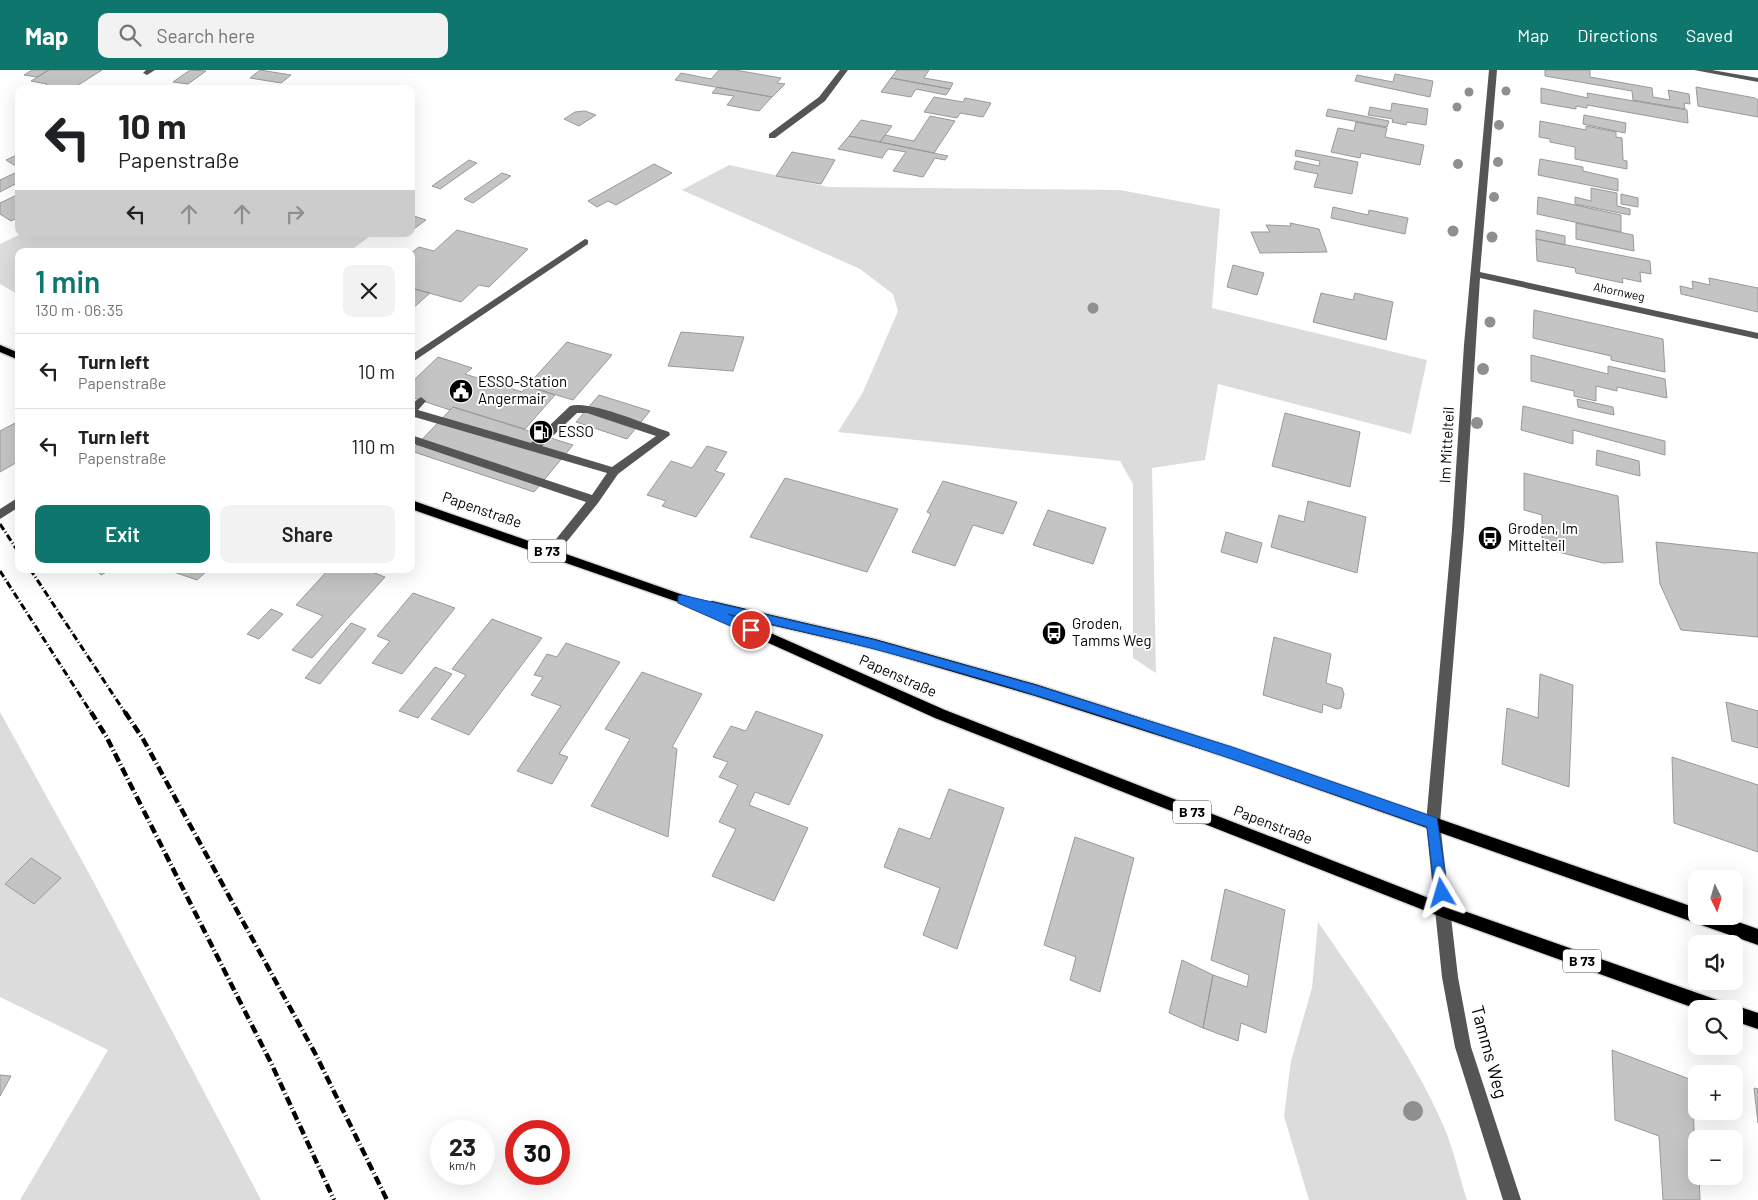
<!DOCTYPE html>
<html lang="en">
<head>
<meta charset="utf-8">
<style>
  body { margin:0; font-family:Barlow,sans-serif; background:#f2f2f2; color:#202124; height:100vh; display:flex; flex-direction:column; font-size:19px; white-space:nowrap }
  * { box-sizing:border-box; margin:0 }
  p { font-size:16px; color:#757577 }
  .icon { flex:none; width:28px; height:28px; fill:none; stroke:currentColor; stroke-width:2; stroke-linecap:round; stroke-linejoin:round }
  .map { position:relative; flex:1; overflow:hidden }
  .drawer { position:absolute; left:15px; top:178px; width:400px; height:325px; display:flex; flex-direction:column; background:#fff; border-radius:10px; box-shadow:0 5px 20px #0002 }
  .drawer>* { flex:none }
  .banner { position:absolute; left:15px; top:15px; width:400px; height:152px; border-radius:10px; box-shadow:0 5px 20px #0002; background:#fff; color:#202124; overflow:hidden }
  .needle { width:32px; rotate:175deg }
  .controls { position:absolute; left:1688px; top:800px; display:grid; gap:10px }
  .controls a { display:grid; place-items:center; width:55px; height:55px; border-radius:10px; background:#fff; box-shadow:0 5px 20px #0002; font-size:25px }
  .speed { position:absolute; left:430px; top:1050px; display:flex; gap:10px; font-size:25px; font-weight:700; text-align:center }
  .speed>* { display:grid; place-content:center; width:65px; height:65px; border-radius:50%; background:#fff; box-shadow:0 5px 20px #0002; line-height:1 }
  .speed small { font-size:12px; font-weight:400 }
  .speed .limit { border:8px solid #d22; background:#fff; color:#111 }
  .pin { position:absolute; display:grid; place-items:center; width:42px; height:42px; color:#fff; margin:-21px; border:2px solid #fff; border-radius:50%; box-shadow:0 1px 5px #0007 }
  .me { position:absolute; width:55px; margin:-28px; rotate:353deg; stroke-linejoin:round; filter:drop-shadow(0 0 4px #0008) }
  .turn { display:flex; align-items:center; gap:18px; height:105px; padding:0 20px; font-size:22px }
  .turn .icon { width:65px; height:65px; stroke-width:2.5 }
  .turn b { display:block; font-size:35px; line-height:42px }
  .lanes { display:flex; align-items:center; height:48px; padding:0 20px; background:#0003; justify-content:center; gap:25px; direction:ltr }
  .lanes .off { opacity:.35 }
  .round { display:grid; place-items:center; flex:none; width:52px; height:52px; border-radius:10px; background:#f2f2f2 }
  .headline { display:flex; align-items:center; justify-content:space-between; height:85px; padding:0 20px }
  h1 { font-size:30px; font-weight:600; line-height:38px; color:#0f766e }
  .action { display:flex; gap:10px; margin-top:auto; padding:10px 20px }
  .action a { flex:1; height:58px; border-radius:10px; background:#0f766e; color:#fff; font-size:20px; font-weight:600; line-height:58px; text-align:center }
  .action a+a { background:#f2f2f2; color:#202124 }
  ul { padding:0; list-style:none }
  li { display:flex; align-items:center; gap:15px; height:75px; padding:0 20px; border-top:1px solid #e0e0e0 }
  li div { flex:1 }
  li b { display:block; font-size:19px }
  li em { font-style:normal }
  header { display:flex; align-items:center; gap:30px; box-sizing:border-box; height:70px; padding:0 25px; background:#0f766e; color:#fff }
  header strong { font-size:24px }
  nav { display:flex; gap:28px; margin-inline-start:auto; font-size:18px }
  .search { width:350px; height:45px; background:#f2f2f2; display:flex; align-items:center; gap:12px; box-sizing:border-box; padding:0 18px; border-radius:10px; color:#757577; font-size:19px }
  .map>svg:first-child { display:block }
  .green { fill:#dcdcdc }
  .building { fill:#c4c4c4; stroke:#999 }
  .lines { fill:none; stroke-linecap:round; stroke-linejoin:round }
  .major-casing { stroke:#dbdbdb; stroke-width:3 }
  .minor { fill:#555; fill-rule:evenodd }
  .major { fill:#000; fill-rule:evenodd }
  .rail-far1 { stroke:#000; stroke-width:3; stroke-dasharray:7 2.5 1 2.5; stroke-linecap:butt }
  .rail { stroke:#000; stroke-width:4.5; stroke-dasharray:9 3 1 3; stroke-linecap:butt }
  .tree { fill:#8f8f8f }
  .route { fill:#1a73e8; stroke:#114b97 }
  .labels { text-anchor:middle; stroke-width:4; stroke-linejoin:round; paint-order:stroke }
  .far-street-label { font-size:12px; fill:#000; stroke:#fff }
  .shield { fill:#fff; stroke:#4c4c4c; stroke-width:1 }
  .shield-label { font-size:14px; font-weight:bold; fill:#000 }
  .poi-label { font-size:15px; fill:#000; stroke:#fff; text-anchor:start }
  .street-label { font-size:15px; fill:#000; stroke:#fff }
  .near-street-label { font-size:18px; fill:#000; stroke:#fff }
</style>
</head>
<body>
<header>
<strong>Map</strong>
<div class="search"><svg class="icon" aria-label="search" viewBox="0 0 24 24"><circle cx="10" cy="10" r="6"/><path d="M15 15l6 6"/></svg>Search here</div>
<nav><a>Map</a><a>Directions</a><a>Saved</a></nav>
</header>
<div class="map">
<svg width="1758" height="1130" viewBox="0 0 1758 1130">
  <rect width="100%" height="100%" fill="#fff"/>
  <path class="green" d="M 729,95 L 828,117 L 1120,120 L 1220,139 L 1212,238 L 1427,290 L 1411,364 L 1218,314 L 1205,390 L 1152,398 L 1156,603 L 1133,588 L 1133,414 L 1120,391 L 838,362 L 863,322 L 898,241 L 893,224 L 860,199 L 682,120 Z
    M 21,164 L 373,164 L 350,181 L 19,181 L 19,225 L 0,214 L 0,174 Z
    M 0,642 L 91,807 L 261,1130 L 20,1130 L 108,980 L 0,927 Z
    M 1318,852 C 1363,918 1412,983 1444,1057 C 1454,1080 1459,1106 1467,1130 L 1309,1130 L 1284,1046 L 1291,991 L 1312,918 Z"/>
  <path class="building" d="M 32,0 L 49,0 L 37,7 L 24,5 Z
    M 49,0 L 102,0 L 72,19 L 41,19 L 47,14 L 31,11 Z
    M 190,0 L 206,1 L 188,14 L 173,12 Z
    M 260,0 L 291,5 L 281,13 L 250,8 Z
    M 719,0 L 735,0 L 781,8 L 777,13 L 785,14 L 772,27 L 675,10 L 681,3 L 711,9 Z
    M 897,0 L 929,0 L 924,8 L 953,13 L 950,19 L 891,8 Z
    M 1545,0 L 1590,0 L 1590,7 L 1652,18 L 1653,27 L 1670,30 L 1668,20 L 1689,24 L 1690,34 L 1684,33 L 1685,39 L 1633,30 L 1632,21 L 1545,6 Z
    M 1395,4 L 1433,11 L 1430,27 L 1355,11 L 1357,5 L 1393,12 Z
    M 891,8 L 950,19 L 946,25 L 916,19 L 911,27 L 881,22 Z
    M 717,17 L 772,27 L 759,41 L 727,35 L 734,26 L 712,23 Z
    M 1696,17 L 1755,28 L 1758,30 L 1758,47 L 1698,36 Z
    M 1541,18 L 1588,28 L 1587,23 L 1687,40 L 1688,53 L 1587,35 L 1587,38 L 1576,36 L 1576,39 L 1541,33 Z
    M 934,27 L 963,32 L 965,28 L 991,33 L 983,47 L 960,43 L 957,48 L 924,42 Z
    M 1392,33 L 1428,39 L 1426,55 L 1407,52 L 1406,55 L 1392,52 L 1393,49 L 1368,45 L 1370,37 L 1391,41 Z
    M 1328,39 L 1389,51 L 1387,57 L 1326,46 Z
    M 585,41 L 596,45 L 579,56 L 564,49 L 575,42 Z
    M 1584,45 L 1626,53 L 1625,63 L 1583,54 Z
    M 930,46 L 955,51 L 934,83 L 880,72 L 885,65 L 914,71 Z
    M 861,50 L 892,56 L 880,72 L 849,66 Z
    M 1540,51 L 1586,60 L 1586,56 L 1616,62 L 1616,67 L 1622,68 L 1623,90 L 1627,91 L 1627,99 L 1575,89 L 1575,77 L 1550,72 L 1550,69 L 1539,67 Z
    M 1356,52 L 1387,58 L 1385,67 L 1424,75 L 1420,95 L 1361,83 L 1360,88 L 1331,82 L 1338,58 L 1354,61 Z
    M 849,66 L 880,72 L 948,86 L 945,90 L 935,88 L 923,107 L 893,101 L 906,82 L 888,79 L 882,88 L 838,79 Z
    M 1296,80 L 1358,92 L 1352,124 L 1314,117 L 1318,104 L 1294,99 L 1296,91 L 1319,96 L 1320,91 L 1295,86 Z
    M 792,82 L 835,90 L 821,114 L 776,106 Z
    M 19,84 L 19,93 L 14,95 L 6,90 Z
    M 1540,89 L 1583,97 L 1583,101 L 1618,109 L 1618,121 L 1538,105 Z
    M 469,90 L 477,93 L 440,119 L 432,116 Z
    M 654,94 L 672,103 L 616,135 L 608,131 L 597,137 L 588,131 Z
    M 19,101 L 19,112 L 0,122 L 0,110 Z
    M 502,103 L 511,106 L 473,133 L 464,129 Z
    M 1591,118 L 1617,123 L 1617,136 L 1630,139 L 1630,145 L 1575,134 L 1575,127 L 1591,131 Z
    M 19,124 L 19,147 L 11,151 L 0,144 L 0,133 Z
    M 1621,124 L 1638,128 L 1638,137 L 1621,134 Z
    M 1538,127 L 1621,145 L 1621,162 L 1537,144 Z
    M 1333,137 L 1368,145 L 1369,140 L 1408,148 L 1405,164 L 1331,148 Z
    M 411,145 L 426,150 L 411,161 Z
    M 1290,153 L 1319,159 L 1327,182 L 1260,183 L 1251,162 L 1270,162 L 1266,155 L 1291,156 Z
    M 1576,153 L 1633,165 L 1634,181 L 1576,169 Z
    M 457,160 L 528,179 L 489,217 L 479,215 L 461,232 L 411,218 L 411,183 L 419,177 L 434,181 Z
    M 1536,160 L 1565,166 L 1565,175 L 1536,169 Z
    M 1536,169 L 1650,191 L 1651,204 L 1640,202 L 1641,212 L 1622,208 L 1623,213 L 1576,203 L 1575,198 L 1537,191 Z
    M 1233,195 L 1264,203 L 1257,225 L 1227,217 Z
    M 1709,208 L 1758,218 L 1758,242 L 1681,224 L 1680,216 L 1693,219 L 1692,211 L 1710,215 Z
    M 411,218 L 430,223 L 411,240 Z
    M 1321,223 L 1353,230 L 1355,223 L 1393,232 L 1386,270 L 1313,252 Z
    M 1534,240 L 1663,269 L 1665,302 L 1611,290 L 1611,286 L 1533,268 Z
    M 681,262 L 744,267 L 733,301 L 668,296 Z
    M 567,272 L 612,285 L 573,330 L 527,316 Z
    M 1531,285 L 1608,304 L 1608,296 L 1665,309 L 1667,328 L 1617,317 L 1617,321 L 1596,316 L 1596,331 L 1574,326 L 1574,321 L 1531,311 Z
    M 438,287 L 472,298 L 465,304 L 522,322 L 527,316 L 555,325 L 525,359 L 453,337 L 450,340 L 411,327 L 411,313 Z
    M 599,325 L 650,341 L 627,369 L 576,352 Z
    M 1577,329 L 1613,337 L 1614,345 L 1578,337 Z
    M 1523,336 L 1665,371 L 1665,385 L 1573,360 L 1573,374 L 1521,360 Z
    M 453,337 L 573,375 L 534,422 L 411,381 Z
    M 1285,343 L 1360,362 L 1350,417 L 1272,396 Z
    M 19,351 L 19,391 L 0,402 L 0,361 Z
    M 707,376 L 727,382 L 715,401 L 725,404 L 696,447 L 662,436 L 666,431 L 647,425 L 671,391 L 692,398 Z
    M 1597,380 L 1639,391 L 1640,406 L 1596,395 Z
    M 1524,403 L 1618,426 L 1623,492 L 1603,493 L 1542,478 L 1542,445 L 1524,440 Z
    M 785,408 L 898,439 L 867,502 L 750,467 Z
    M 943,411 L 1017,432 L 1003,464 L 973,455 L 955,496 L 912,482 L 931,444 L 927,442 Z
    M 1308,431 L 1366,447 L 1357,503 L 1271,477 L 1279,445 L 1304,452 Z
    M 1048,440 L 1106,458 L 1093,494 L 1033,475 Z
    M 1226,462 L 1262,473 L 1257,493 L 1221,482 Z
    M 1656,472 L 1758,483 L 1758,567 L 1681,560 L 1660,514 Z
    M 95,499 L 112,499 L 101,505 Z
    M 165,499 L 209,499 L 197,510 Z
    M 329,499 L 364,499 L 385,507 L 312,588 L 292,580 L 323,546 L 296,535 Z
    M 413,523 L 455,538 L 402,604 L 372,593 L 390,571 L 377,566 Z
    M 271,539 L 283,544 L 259,569 L 247,564 Z
    M 492,549 L 542,568 L 469,665 L 431,649 L 466,605 L 452,599 Z
    M 351,553 L 366,559 L 320,614 L 305,608 Z
    M 1274,567 L 1331,584 L 1326,613 L 1342,618 L 1344,624 L 1341,638 L 1337,639 L 1323,634 L 1322,643 L 1263,625 Z
    M 566,573 L 620,592 L 559,684 L 568,687 L 552,714 L 517,701 L 561,636 L 531,625 L 543,607 L 534,605 L 547,584 L 557,587 Z
    M 435,597 L 452,604 L 418,648 L 399,641 Z
    M 642,602 L 702,624 L 672,677 L 677,679 L 668,767 L 591,736 L 630,669 L 605,659 Z
    M 1540,604 L 1573,615 L 1569,717 L 1502,694 L 1507,638 L 1538,648 Z
    M 1726,632 L 1758,641 L 1758,678 L 1732,671 Z
    M 756,641 L 823,665 L 789,735 L 755,722 L 749,735 L 808,758 L 774,831 L 712,806 L 736,759 L 719,752 L 738,715 L 719,707 L 728,692 L 713,687 L 731,656 L 746,661 Z
    M 1672,687 L 1758,715 L 1758,782 L 1674,753 Z
    M 949,719 L 1004,738 L 957,879 L 923,865 L 940,818 L 884,797 L 899,758 L 930,769 Z
    M 1075,767 L 1134,788 L 1100,922 L 1070,910 L 1076,887 L 1044,875 Z
    M 31,788 L 61,808 L 34,834 L 5,814 Z
    M 1225,819 L 1285,840 L 1266,963 L 1241,953 L 1238,971 L 1203,958 L 1213,905 L 1247,917 L 1249,905 L 1211,890 Z
    M 1182,890 L 1213,905 L 1203,958 L 1169,943 Z
    M 1612,980 L 1692,1010 L 1696,1106 L 1699,1106 L 1700,1130 L 1663,1130 L 1659,1066 L 1615,1050 Z
    M 0,1005 L 11,1006 L 0,1026 Z
    M 1754,1018 L 1758,1019 L 1758,1053 Z"/>
  <g class="lines">
    <g class="major-casing">
      <path id="major" d="M 0,275 L 19,283 L 19,290 L 0,282 Z
        M 411,430 L 686,526 L 707,535 L 712,531 L 875,569 L 1035,614 L 1232,677 L 1696,838 L 1696,846 L 1721,846 L 1758,859 L 1758,875 L 1232,689 L 1035,626 L 875,579 L 732,546 L 945,640 L 1444,834 L 1720,931 L 1726,933 L 1728,939 L 1697,939 L 1444,848 L 935,648 L 678,532 L 411,439 Z
        M 1734,935 L 1758,943 L 1758,959 L 1734,951 L 1734,939 L 1728,939 Z"/>
    </g>
    <path class="minor" d="M 146,0 L 155,0 L 147,5 L 143,3 Z
      M 840,0 L 848,0 L 825,31 L 775,68 L 769,68 L 769,64 L 819,27 Z
      M 1489,0 L 1497,0 L 1480,202 L 1758,263 L 1758,269 L 1480,208 L 1464,460 L 1440,753 L 1458,907 L 1471,977 L 1521,1130 L 1503,1130 L 1455,977 L 1442,907 L 1426,753 L 1452,460 L 1464,275 Z
      M 1694,0 L 1712,0 L 1758,8 L 1758,12 Z
      M 585,169 L 588,170 L 588,174 L 411,293 L 411,285 Z
      M 421,327 L 426,331 L 418,340 L 531,373 L 570,336 C 591,330 646,355 669,362 L 670,365 L 618,404 L 598,433 L 556,485 L 552,487 L 546,482 L 548,479 L 586,432 L 411,373 L 411,365 L 592,425 L 607,403 L 411,346 L 411,334 ZM 577,343 L 587,343 L 656,366 L 612,397 L 542,376 Z
      M 19,427 L 19,437 L 0,449 L 0,439 Z"/>
    <use href="#major" class="major"/>
    <path class="rail-far1" d="M 0,454 L 19,483
      M 30,499 L 126,644
      M 0,501 L 92,644"/>
    <path class="rail" d="M 91,642 L 106,666 L 272,995 L 334,1130
      M 125,642 L 143,669 L 316,985 L 387,1130"/>
  </g>
  <g class="tree">
    <circle cx="1506" cy="21" r="4.5"/>
    <circle cx="1469" cy="22" r="4.5"/>
    <circle cx="1457" cy="37" r="4.5"/>
    <circle cx="1499" cy="55" r="5"/>
    <circle cx="1498" cy="92" r="5"/>
    <circle cx="1458" cy="94" r="5"/>
    <circle cx="1494" cy="127" r="5"/>
    <circle cx="1453" cy="161" r="5.5"/>
    <circle cx="1492" cy="167" r="5.5"/>
    <circle cx="1093" cy="238" r="5.5"/>
    <circle cx="1490" cy="252" r="5.5"/>
    <circle cx="1483" cy="299" r="6"/>
    <circle cx="1477" cy="353" r="6"/>
    <circle cx="1413" cy="1041" r="10"/>
  </g>
  <path class="route" d="M 682,525 L 875,570 L 1035,615 L 1232,677 L 1437,748 L 1448,823 L 1447,828 L 1442,830 L 1437,828 L 1435,823 L 1427,757 C 1245,693 1061,628 874,579 C 826,566 776,556 728,544 L 755,557 L 755,563 L 751,565 L 678,533 L 678,526 Z"/>
  <defs>
    <g id="civic-disc" transform="scale(1.25)"><circle r="9.5" fill="#000" stroke="#fff"/><path d="M-.6-6.5H3V-4.5H.6V-3L4-1V1h2V6H-6V1h2V-1L-.6-3ZM-1.2 2.5V6h2.4V2.5Z" fill="#fff"/></g>
    <g id="fuel-disc" transform="scale(1.25)"><circle r="9.5" fill="#000" stroke="#fff"/><path d="M-5.5-6h7V0h2V4h1.3V-2.5L3-4.5l.8-.8L6-3V5H2.5V1h-1V6h-7ZM-4.2-4.7v3.2H.2V-4.7Z" fill="#fff"/></g>
    <g id="bus-disc" transform="scale(1.25)"><circle r="9.5" fill="#000" stroke="#fff"/><path d="M-5-6H5V4H4V6H2V4H-2V6H-4V4H-5ZM-3.5-4V0h7V-4ZM-3.5 1.2v1.5H-2V1.2ZM2 1.2v1.5H3.5V1.2Z" fill="#fff"/></g>
  </defs>
  <g fill-rule="evenodd">
    <use href="#civic-disc" x="461" y="321"/>
    <use href="#fuel-disc" x="541" y="362"/>
    <use href="#bus-disc" x="1490" y="468"/>
    <use href="#bus-disc" x="1054" y="563"/>
  </g>
  <g class="labels">
    <g class="far-street-label">
      <text transform="translate(1619 222) rotate(12)" y="4">Ahornweg</text>
    </g>
    <g class="shield">
      <rect x="528" y="469.5" width="38" height="23" rx="4"/>
      <rect x="1173" y="730.5" width="38" height="23" rx="4"/>
      <rect x="1563" y="879.5" width="38" height="23" rx="4"/>
    </g>
    <g class="shield-label">
      <text x="547" y="486">B 73</text>
      <text x="1192" y="747">B 73</text>
      <text x="1582" y="896">B 73</text>
    </g>
    <g class="poi-label">
      <text x="478" y="317">ESSO-Station<tspan x="478" dy="17">Angermair</tspan></text>
      <text x="558" y="367">ESSO</text>
      <text x="1508" y="464">Groden, Im<tspan x="1508" dy="17">Mittelteil</tspan></text>
      <text x="1072" y="559">Groden,<tspan x="1072" dy="17">Tamms Weg</tspan></text>
    </g>
    <g class="street-label">
      <text transform="translate(1447 375) rotate(-87)" y="5">Im Mittelteil</text>
      <text transform="translate(482 440) rotate(19)" y="5">Papenstraße</text>
      <text transform="translate(898 606) rotate(24)" y="5">Papenstraße</text>
      <text transform="translate(1273 755) rotate(21)" y="5">Papenstraße</text>
    </g>
    <g class="near-street-label">
      <text transform="translate(1489 982) rotate(75)" y="6">Tamms Weg</text>
    </g>
  </g>
</svg>
<div class="controls">
<a><svg class="needle" viewBox="-14 -14 28 28"><path d="M0-13l5 13h-10z" fill="#e53935"/><path d="M0 13l5-13h-10z" fill="#757577"/></svg></a>
<a><svg class="icon" aria-label="sound" viewBox="0 0 24 24"><path d="M4 9h4l5-4v14l-5-4H4zM17 9q2 3 0 6"/></svg></a>
<a><svg class="icon" aria-label="search" viewBox="0 0 24 24"><circle cx="10" cy="10" r="6"/><path d="M15 15l6 6"/></svg></a>
<a>+</a>
<a>−</a>
</div>
<div class="speed"><div>23<small>km/h</small></div><div class="limit">30</div></div>
<div class="pin" style="left:751px;top:560px;background:#d93025"><svg class="icon" aria-label="arrive" viewBox="0 0 24 24"><path d="M6 21V4h12l-3 4 3 4H6"/></svg></div>
<svg class="me" style="left:1442px;top:823px" viewBox="-20 -20 40 40"><path d="M0-17L14 15 0 8-14 15z" fill="#1a73e8" stroke="#fff" stroke-width="4"/></svg>
<div class="banner">
<div class="turn"><svg class="icon" aria-label="left" viewBox="0 0 24 24"><path d="M17 20v-9H6M10 6l-5 5 5 5"/></svg><div><b>10 m</b>Papenstraße</div></div>
<div class="lanes"><svg class="icon" aria-label="left" viewBox="0 0 24 24"><path d="M17 20v-9H6M10 6l-5 5 5 5"/></svg><svg class="icon off" aria-label="ahead" viewBox="0 0 24 24"><path d="M12 20V5M6 11l6-6 6 6"/></svg><svg class="icon off" aria-label="ahead" viewBox="0 0 24 24"><path d="M12 20V5M6 11l6-6 6 6"/></svg><svg class="icon off" aria-label="right" viewBox="0 0 24 24"><path d="M7 20v-9h11M14 6l5 5-5 5"/></svg></div>
</div>
<section class="drawer">
<div class="headline"><div><h1>1 min</h1><p>130 m · 06:35</p></div><a class="round"><svg class="icon" aria-label="close" viewBox="0 0 24 24"><path d="M6 6l12 12M18 6L6 18"/></svg></a></div>
<ul>
<li><svg class="icon" aria-label="left" viewBox="0 0 24 24"><path d="M17 20v-9H6M10 6l-5 5 5 5"/></svg><div><b>Turn left</b><p>Papenstraße</p></div><em>10 m</em></li>
<li><svg class="icon" aria-label="left" viewBox="0 0 24 24"><path d="M17 20v-9H6M10 6l-5 5 5 5"/></svg><div><b>Turn left</b><p>Papenstraße</p></div><em>110 m</em></li>
</ul>
<div class="action"><a>Exit</a><a>Share</a></div>
</section>
</div>
</body>
</html>
